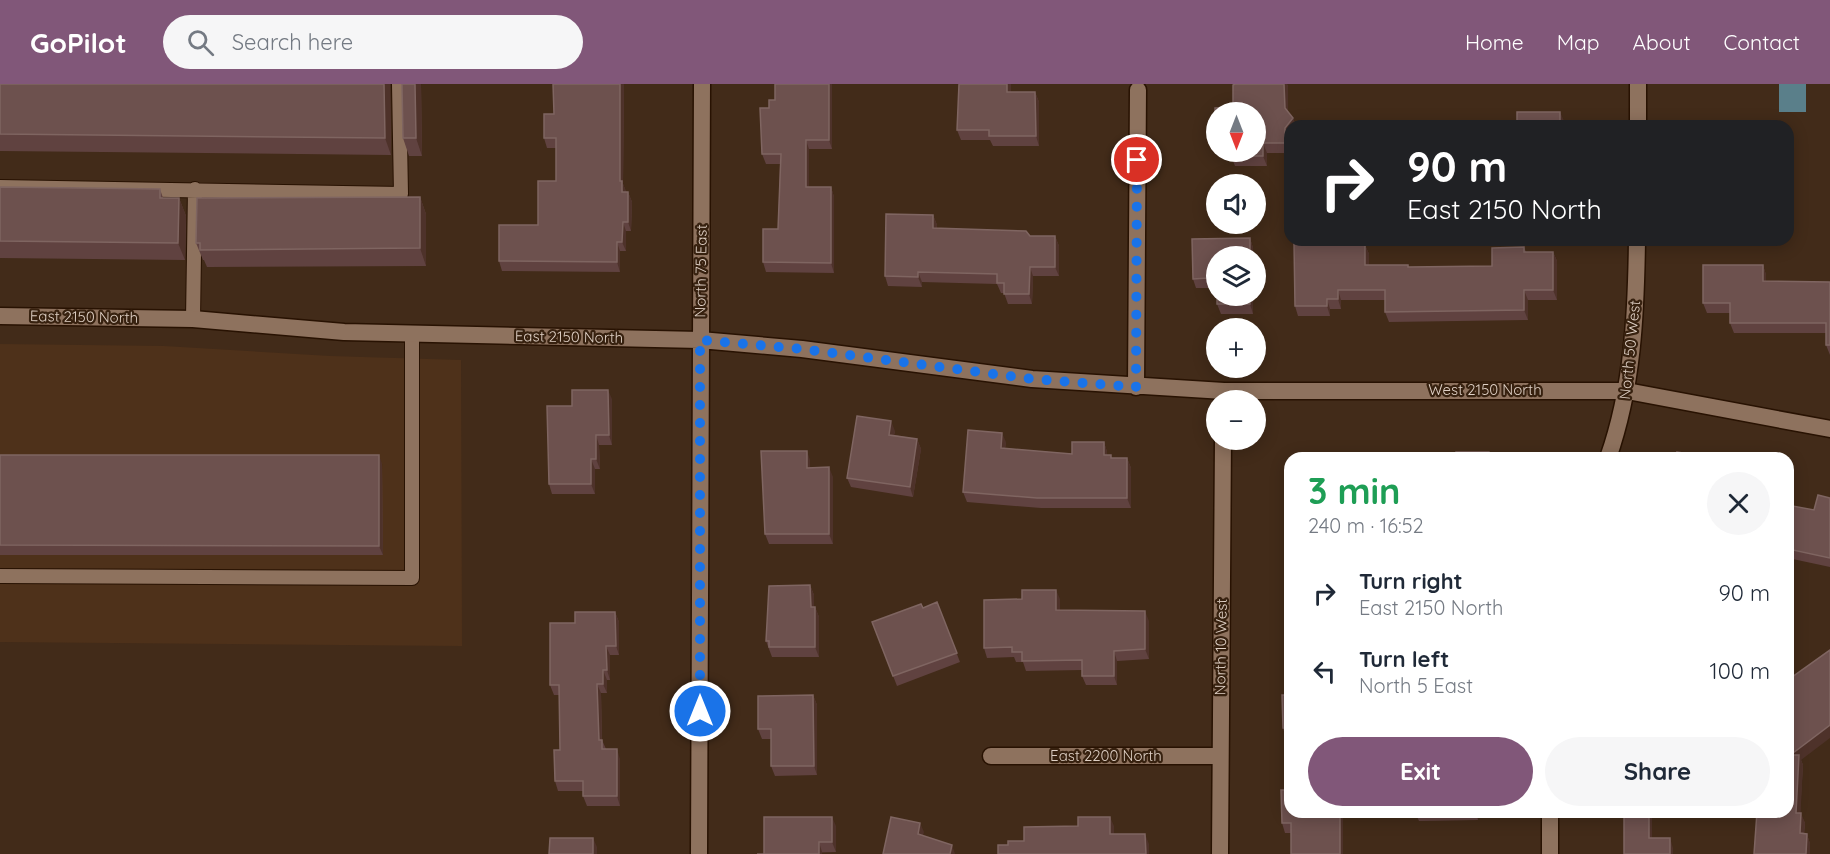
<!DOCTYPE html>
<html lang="en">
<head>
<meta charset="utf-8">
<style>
  body { margin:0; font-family:Quicksand,sans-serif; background:#f6f6f7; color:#1f2937; height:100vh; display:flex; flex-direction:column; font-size:22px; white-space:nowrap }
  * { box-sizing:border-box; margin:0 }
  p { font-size:20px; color:#747a83 }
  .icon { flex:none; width:33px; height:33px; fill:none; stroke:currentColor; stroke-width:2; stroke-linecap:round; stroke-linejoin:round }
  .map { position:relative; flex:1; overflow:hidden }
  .drawer { position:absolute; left:1284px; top:368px; width:510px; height:366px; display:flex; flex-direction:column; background:#fff; border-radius:18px; box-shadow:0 3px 15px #0003 }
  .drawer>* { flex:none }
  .hud { position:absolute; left:1284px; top:36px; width:510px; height:126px; border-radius:18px; box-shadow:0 3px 15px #0003; background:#202124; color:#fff; overflow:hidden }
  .needle { width:39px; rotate:180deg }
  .controls { position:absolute; left:1206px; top:18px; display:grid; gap:12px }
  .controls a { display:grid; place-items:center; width:60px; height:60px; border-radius:50%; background:#fff; box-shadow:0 3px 15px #0003; font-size:30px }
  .pin { position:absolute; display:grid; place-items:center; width:51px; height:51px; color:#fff; margin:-26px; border:3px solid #fff; border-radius:50%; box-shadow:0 2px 6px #0007 }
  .me { position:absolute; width:66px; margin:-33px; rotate:0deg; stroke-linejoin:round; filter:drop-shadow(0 0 4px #0008) }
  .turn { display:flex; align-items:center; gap:21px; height:126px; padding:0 24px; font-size:27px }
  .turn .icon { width:78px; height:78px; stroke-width:2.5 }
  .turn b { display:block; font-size:42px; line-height:51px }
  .round { display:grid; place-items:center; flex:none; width:63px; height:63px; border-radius:32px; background:#f6f6f7 }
  .summary { display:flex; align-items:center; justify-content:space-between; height:102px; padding:0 24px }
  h1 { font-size:36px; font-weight:800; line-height:45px; color:#1e9e55 }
  .cta { display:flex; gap:12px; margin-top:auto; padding:12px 24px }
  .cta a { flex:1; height:69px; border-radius:36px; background:#815779; color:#fff; font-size:24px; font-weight:800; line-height:69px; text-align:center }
  .cta a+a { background:#f6f6f7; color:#1f2937 }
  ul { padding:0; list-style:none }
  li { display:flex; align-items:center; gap:18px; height:78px; padding:0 24px }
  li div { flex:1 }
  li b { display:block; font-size:22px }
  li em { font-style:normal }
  header { display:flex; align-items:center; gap:36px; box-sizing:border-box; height:84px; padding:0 30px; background:#815779; color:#fff }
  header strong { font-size:28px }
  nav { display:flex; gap:33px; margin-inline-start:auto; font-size:21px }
  .search { width:420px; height:54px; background:#f6f6f7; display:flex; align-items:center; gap:15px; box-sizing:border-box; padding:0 21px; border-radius:33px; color:#747a83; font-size:22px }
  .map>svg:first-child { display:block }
  .built { fill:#4e311a }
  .water { fill:#5a7f8a }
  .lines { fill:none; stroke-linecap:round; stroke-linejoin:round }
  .service-casing { stroke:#281202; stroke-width:16 }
  .minor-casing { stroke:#281202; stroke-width:19 }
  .service { stroke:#8e725e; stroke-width:14 }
  .minor { stroke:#8e725e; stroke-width:16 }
  .wall { fill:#604240 }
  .shaded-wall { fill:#4e322a }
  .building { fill:#6d514e; stroke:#7f6561; stroke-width:1.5 }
  .route { stroke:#1a73e8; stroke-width:10; stroke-dasharray:0 18 }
  .labels { text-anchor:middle; stroke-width:4.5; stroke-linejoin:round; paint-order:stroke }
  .street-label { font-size:15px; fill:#dfd0c5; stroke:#37210f }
</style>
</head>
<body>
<header>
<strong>GoPilot</strong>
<div class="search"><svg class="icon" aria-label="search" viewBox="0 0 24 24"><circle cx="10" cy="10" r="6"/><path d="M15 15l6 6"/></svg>Search here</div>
<nav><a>Home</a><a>Map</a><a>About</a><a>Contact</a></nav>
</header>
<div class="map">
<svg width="1830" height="770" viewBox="0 0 1830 770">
  <rect width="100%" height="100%" fill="#422b19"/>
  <path class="built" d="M 0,260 L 164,262 L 330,272 L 461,276 L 462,562 L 0,558 Z"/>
  <path class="water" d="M 1779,0 L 1806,0 L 1806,28 L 1779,28 Z"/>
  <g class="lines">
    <g class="service-casing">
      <path id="service" d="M 0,103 L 401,110 L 399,0
        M 193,235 L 195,105
        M 0,492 L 412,494 L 412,250"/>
    </g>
    <g class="minor-casing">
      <path id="minor" d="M 1638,42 L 1638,0
        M 0,232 L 193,235 L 344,248 L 700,256 L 802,265 L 1032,295 L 1224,307 L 1627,307 L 1830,345
        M 1136,303 L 1138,6
        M 1608,374 C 1633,303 1636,230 1637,156
        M 991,672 L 1220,672
        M 1550,728 L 1550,770
        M 699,770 L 702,0
        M 1220,770 L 1223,356"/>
    </g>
    <use href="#service" class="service"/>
    <use href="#minor" class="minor"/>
  </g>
  <path class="wall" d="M 0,0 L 390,0 L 391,71 L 0,67 Z
    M 402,0 L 421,0 L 422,72 L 409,72 L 403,54 Z
    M 553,0 L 624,0 L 623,100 L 626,108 L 628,108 L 632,118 L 631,147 L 626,147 L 626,167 L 620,167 L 620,188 L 502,187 L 499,177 L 538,141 L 556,97 L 556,64 L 547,64 L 544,54 L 554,30 Z
    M 832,0 L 832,65 L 809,65 L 809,103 L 831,103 L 834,113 L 834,189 L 766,188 L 763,178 L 778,145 L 780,80 L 766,80 L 762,70 L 769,24 L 775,16 Z
    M 959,0 L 1011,0 L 1011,8 L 1035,8 L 1039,18 L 1039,62 L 993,62 L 990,56 L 961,56 L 957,46 Z
    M 1235,0 L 1287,0 L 1288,3 L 1288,28 L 1293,34 L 1296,42 L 1290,42 L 1290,51 L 1288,54 L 1288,69 L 1267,69 L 1267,82 L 1235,82 L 1231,72 L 1231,68 L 1256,68 L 1256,28 L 1216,28 L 1216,58 L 1215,24 L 1233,23 L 1233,1 Z
    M 0,103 L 160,105 L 163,114 L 179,114 L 186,132 L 185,176 L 0,174 Z
    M 420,113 L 426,130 L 426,182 L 207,183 L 204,176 L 203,176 L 196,159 Z
    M 933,131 L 937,141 L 937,144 L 1030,152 L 1055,152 L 1059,162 L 1059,192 L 1033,192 L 1032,220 L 1008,220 L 1004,209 L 1001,209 L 997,200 L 922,198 L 922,203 L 888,202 L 885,192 Z
    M 1250,154 L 1253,164 L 1253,172 L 1216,172 L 1216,210 L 1212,210 L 1210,204 L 1196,204 L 1193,195 L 1192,155 Z
    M 1365,161 L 1369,170 L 1369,181 L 1408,181 L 1409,183 L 1492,182 L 1524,163 L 1526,168 L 1553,168 L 1557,177 L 1557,216 L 1528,216 L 1528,236 L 1389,238 L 1385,228 L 1385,216 L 1341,216 L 1341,225 L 1330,225 L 1330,232 L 1298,232 L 1295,222 Z
    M 1763,181 L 1766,191 L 1766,197 L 1830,198 L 1830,271 L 1826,261 L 1826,249 L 1734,249 L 1730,239 L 1730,229 L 1707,229 L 1703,219 Z
    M 1217,212 L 1253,212 L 1253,230 L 1221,230 L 1217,220 Z
    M 612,315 L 612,361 L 599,361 L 600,385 L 595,385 L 595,410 L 552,410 L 549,400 L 572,322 Z
    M 895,347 L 894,351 L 917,355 L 921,365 L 913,413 L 851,403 L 847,394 Z
    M 1006,358 L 1005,364 L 1072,370 L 1104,358 L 1107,368 L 1107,371 L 1112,374 L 1127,374 L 1131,384 L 1131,424 L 1041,424 L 967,418 L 963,408 Z
    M 0,371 L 382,380 L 383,471 L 0,471 Z
    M 810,376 L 810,383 L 833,393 L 833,460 L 769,460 L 765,450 Z
    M 1290,403 L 1290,440 L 1288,440 L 1285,430 Z
    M 1830,414 L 1830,483 L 1788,474 L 1788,444 L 1814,426 Z
    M 810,501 L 814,511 L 814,523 L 815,523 L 819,533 L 819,573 L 772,573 L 766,557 Z
    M 1290,501 L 1290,654 L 1286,654 L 1283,644 L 1287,611 Z
    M 1060,515 L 1060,526 L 1149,537 L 1149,575 L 1117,577 L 1117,601 L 1086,601 L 1082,592 L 1082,586 L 1026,587 L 1023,578 L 1016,578 L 1014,573 L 987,574 L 984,564 Z
    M 937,518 L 960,578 L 897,602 L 872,538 L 923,524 Z
    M 615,528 L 619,538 L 619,571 L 610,571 L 610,596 L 607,596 L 607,609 L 601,609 L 602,656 L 606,665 L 620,675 L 620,722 L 587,722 L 583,712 L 583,707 L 558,707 L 555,697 L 560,666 L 560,611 L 554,611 L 550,601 L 575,539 Z
    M 1788,596 L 1801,676 L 1803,681 L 1800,729 L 1805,739 L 1804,750 L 1807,750 L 1810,760 L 1754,770 L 1790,671 L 1788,668 Z
    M 813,611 L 817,621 L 817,691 L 775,692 L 771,682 L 771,655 L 762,655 L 758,645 Z
    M 1290,706 L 1290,728 L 1343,728 L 1343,770 L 1291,770 L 1291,749 L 1285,749 L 1282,739 Z
    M 1415,728 L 1478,728 L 1478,736 L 1419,737 Z
    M 836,742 L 836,768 L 764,770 Z"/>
  <path class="shaded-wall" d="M 384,0 L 390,0 L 391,71 L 385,54 Z
    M 415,0 L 421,0 L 422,72 L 416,54 Z
    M 620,0 L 624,0 L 623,100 L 626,107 L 626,118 L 620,97 Z
    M 829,0 L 832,0 L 832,65 L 829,56 Z
    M 1007,0 L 1011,0 L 1011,18 L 1007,8 Z
    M 1284,0 L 1287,0 L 1288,3 L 1288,34 L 1285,24 Z
    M 1035,8 L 1039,18 L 1039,62 L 1036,52 Z
    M 1560,28 L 1564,37 L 1564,42 L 1560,42 Z
    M 1293,34 L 1296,42 L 1290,42 L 1290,51 L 1288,54 L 1288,69 L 1285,59 L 1285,44 Z
    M 806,56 L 809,65 L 809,113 L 806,103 Z
    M 1263,59 L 1267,69 L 1267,82 L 1263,72 Z
    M 831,103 L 834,113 L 834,189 L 831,179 Z
    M 628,108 L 632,118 L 631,147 L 628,138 Z
    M 420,113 L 426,130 L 426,182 L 420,164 Z
    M 179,114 L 186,132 L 185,176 L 178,159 Z
    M 933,131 L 937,141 L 936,154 L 933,144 Z
    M 623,138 L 626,147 L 626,167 L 622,158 Z
    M 1055,152 L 1059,162 L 1059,192 L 1055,183 Z
    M 1250,154 L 1253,164 L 1253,172 L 1250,172 Z
    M 617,158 L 620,167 L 620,188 L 617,178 Z
    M 1365,161 L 1369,170 L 1369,190 L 1365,181 Z
    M 1553,168 L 1557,177 L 1557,216 L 1553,206 Z
    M 1763,181 L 1766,191 L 1766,206 L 1763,197 Z
    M 1030,183 L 1033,192 L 1032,220 L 1029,210 Z
    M 918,188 L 922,198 L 922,203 L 918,193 Z
    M 1338,206 L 1341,216 L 1341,225 L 1338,215 Z
    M 1524,206 L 1528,216 L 1528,236 L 1524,226 Z
    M 1250,212 L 1253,212 L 1253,230 L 1250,220 Z
    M 1327,215 L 1330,225 L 1330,232 L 1327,222 Z
    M 608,306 L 612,315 L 612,361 L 609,351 Z
    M 891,337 L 895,347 L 893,360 L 889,351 Z
    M 1002,349 L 1006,358 L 1004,374 L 1001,364 Z
    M 596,351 L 599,361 L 600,385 L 596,375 Z
    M 917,355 L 921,365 L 913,413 L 910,403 Z
    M 1104,358 L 1107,368 L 1107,380 L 1104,371 Z
    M 807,367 L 810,376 L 810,393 L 807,384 Z
    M 379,371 L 382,380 L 383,471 L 379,462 Z
    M 1127,374 L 1131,384 L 1131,424 L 1127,414 Z
    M 591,375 L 595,385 L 595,410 L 591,400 Z
    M 829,383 L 833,393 L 833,460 L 829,450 Z
    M 810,501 L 814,511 L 814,533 L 811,523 Z
    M 1056,506 L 1060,515 L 1060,536 L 1056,526 Z
    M 815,523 L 819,533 L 819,573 L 815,563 Z
    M 1145,527 L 1149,537 L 1149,575 L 1145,565 Z
    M 615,528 L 619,538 L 619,571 L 616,562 Z
    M 606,562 L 610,571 L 610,596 L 607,586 Z
    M 1114,567 L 1117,577 L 1117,601 L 1114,592 Z
    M 603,586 L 607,596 L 607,609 L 603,600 Z
    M 597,600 L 601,609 L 602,666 L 599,656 Z
    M 813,611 L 817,621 L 817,691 L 814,682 Z
    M 1830,641 L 1830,654 L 1801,676 L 1803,681 L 1800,739 L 1796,729 L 1796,679 L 1793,669 Z
    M 617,665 L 620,675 L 620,722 L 617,712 Z
    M 1340,728 L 1343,728 L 1343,770 L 1340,770 Z
    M 1475,728 L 1478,728 L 1478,736 Z
    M 1649,728 L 1652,728 L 1652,764 L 1649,754 Z
    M 1801,729 L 1805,739 L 1803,759 L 1800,749 Z
    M 832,733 L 836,742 L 836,768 L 832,758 Z
    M 1110,733 L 1114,742 L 1114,760 L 1110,750 Z
    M 920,739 L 924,748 L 921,760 L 918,750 Z
    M 1145,750 L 1149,760 L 1149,770 L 1146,770 Z
    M 1807,750 L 1810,760 L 1810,770 L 1806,770 Z
    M 593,754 L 597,763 L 597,770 L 593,770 Z
    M 1670,754 L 1673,764 L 1673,770 L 1670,770 Z
    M 819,758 L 822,768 L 822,770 L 819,770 Z
    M 952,761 L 955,770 L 950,770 Z"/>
  <path class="building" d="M 0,0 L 384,0 L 385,54 L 0,50 Z
    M 402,0 L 415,0 L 416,54 L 403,54 Z
    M 553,0 L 620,0 L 620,97 L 622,97 L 622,108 L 628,108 L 628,138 L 623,138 L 622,158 L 617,158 L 617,178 L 499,177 L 499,141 L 538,141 L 538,97 L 556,97 L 556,54 L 544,54 L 544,30 L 554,30 Z
    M 775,0 L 829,0 L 829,56 L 806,56 L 806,103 L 831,103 L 831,179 L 763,178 L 763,145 L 778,145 L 781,70 L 762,70 L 760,24 L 769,24 L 769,16 L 775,16 Z
    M 959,0 L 1007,0 L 1007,8 L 1035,8 L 1036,52 L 989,52 L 989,46 L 957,46 Z
    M 1235,0 L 1284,0 L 1285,24 L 1293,34 L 1285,44 L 1285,59 L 1263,59 L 1263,72 L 1231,72 L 1231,68 L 1256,68 L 1256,28 L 1216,28 L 1216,57 L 1215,24 L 1233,23 L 1233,1 Z
    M 1517,28 L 1560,28 L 1560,42 L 1517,42 Z
    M 0,103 L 160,105 L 160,114 L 179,114 L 178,159 L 0,157 Z
    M 420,113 L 420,164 L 200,166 L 200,159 L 196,159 L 197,114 Z
    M 886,130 L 933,131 L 933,144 L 1026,147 L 1030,152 L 1055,152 L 1055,183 L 1030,183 L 1029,210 L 1004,210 L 1004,199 L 997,199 L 997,190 L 918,188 L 918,193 L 885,192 Z
    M 1250,154 L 1250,172 L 1216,172 L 1216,200 L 1208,200 L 1208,194 L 1193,195 L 1192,155 Z
    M 1294,159 L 1365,161 L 1365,181 L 1408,181 L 1408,183 L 1492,182 L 1492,164 L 1524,163 L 1524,168 L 1553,168 L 1553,206 L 1524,206 L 1524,226 L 1385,228 L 1385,206 L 1338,206 L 1338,215 L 1327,215 L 1327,222 L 1295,222 Z
    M 1703,181 L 1763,181 L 1763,197 L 1830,198 L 1830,261 L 1826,261 L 1826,239 L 1730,239 L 1730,219 L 1703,219 Z
    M 1217,212 L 1250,212 L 1250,220 L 1217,220 Z
    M 572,306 L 608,306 L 609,351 L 596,351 L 596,375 L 591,375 L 591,400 L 549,400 L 547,322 L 572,322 Z
    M 857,332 L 891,337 L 889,351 L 917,355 L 910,403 L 847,394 Z
    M 968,346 L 1002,349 L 1001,364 L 1072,370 L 1072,358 L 1104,358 L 1104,371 L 1111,371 L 1111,374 L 1127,374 L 1127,414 L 1037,414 L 963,408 Z
    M 761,367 L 807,367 L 807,384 L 829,383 L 829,450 L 765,450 Z
    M 1456,368 L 1489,368 L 1490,374 L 1456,374 Z
    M 1677,368 L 1713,374 L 1677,374 Z
    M 0,371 L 379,371 L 379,462 L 0,461 Z
    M 1285,403 L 1290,403 L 1290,430 L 1285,430 Z
    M 1818,411 L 1830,414 L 1830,474 L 1788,465 L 1788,444 L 1793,422 L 1814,426 Z
    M 810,501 L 811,523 L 815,523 L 815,563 L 769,563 L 769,557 L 766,557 L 769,502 Z
    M 1285,501 L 1290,501 L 1290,644 L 1283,644 L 1282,611 L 1287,611 Z
    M 1022,506 L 1056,506 L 1056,526 L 1145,527 L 1145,565 L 1114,567 L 1114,592 L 1082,592 L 1082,576 L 1022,577 L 1022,568 L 1012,568 L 1012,563 L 984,564 L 984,516 L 1022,515 Z
    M 937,518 L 957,569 L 893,592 L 872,538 L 921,520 L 923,524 Z
    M 575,528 L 615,528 L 616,562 L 606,562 L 607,586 L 603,586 L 603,600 L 597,600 L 599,656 L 602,656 L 602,665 L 617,665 L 617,712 L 583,712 L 583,697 L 555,697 L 554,666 L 560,666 L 559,601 L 550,601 L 550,539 L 575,539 Z
    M 1830,566 L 1830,641 L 1793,669 L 1788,663 L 1788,596 Z
    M 813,611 L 814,682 L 771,682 L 771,645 L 758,645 L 758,612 Z
    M 1788,671 L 1799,671 L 1796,729 L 1801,729 L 1800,749 L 1807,750 L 1806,770 L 1754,770 L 1757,728 L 1788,728 Z
    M 1290,697 L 1290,728 L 1340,728 L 1340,770 L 1291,770 L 1291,739 L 1282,739 L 1281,706 L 1290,706 Z
    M 1624,728 L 1649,728 L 1649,754 L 1670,754 L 1670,770 L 1624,770 Z
    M 764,733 L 832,733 L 832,758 L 819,758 L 819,770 L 757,770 L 764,770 Z
    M 891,733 L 920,739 L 918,750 L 952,761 L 950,770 L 883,770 Z
    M 1078,733 L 1110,733 L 1110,750 L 1145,750 L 1146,770 L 998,770 L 998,761 L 1008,761 L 1008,757 L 1024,757 L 1024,743 L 1078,742 Z
    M 550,754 L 593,754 L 593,770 L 549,770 Z"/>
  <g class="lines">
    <path class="route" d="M 700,627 L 700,256 L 802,265 L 1032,295 L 1136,303 L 1137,76"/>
  </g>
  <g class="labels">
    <g class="street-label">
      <text transform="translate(701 187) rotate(-89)" y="5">North 75 East</text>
      <text transform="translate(84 233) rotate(1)" y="5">East 2150 North</text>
      <text transform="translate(569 253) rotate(1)" y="5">East 2150 North</text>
      <text transform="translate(1630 266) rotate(-84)" y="5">North 50 West</text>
      <text x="1485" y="311">West 2150 North</text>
      <text transform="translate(1221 563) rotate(-89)" y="5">North 10 West</text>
      <text x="1106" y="677">East 2200 North</text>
    </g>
  </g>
</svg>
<div class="controls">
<a><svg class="needle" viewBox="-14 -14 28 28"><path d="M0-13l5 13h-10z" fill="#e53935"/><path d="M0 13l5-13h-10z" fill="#747a83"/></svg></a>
<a><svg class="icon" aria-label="sound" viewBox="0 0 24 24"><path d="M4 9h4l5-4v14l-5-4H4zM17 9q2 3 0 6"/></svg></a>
<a><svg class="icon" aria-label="layers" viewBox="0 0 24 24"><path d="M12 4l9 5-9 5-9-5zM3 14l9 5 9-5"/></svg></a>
<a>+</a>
<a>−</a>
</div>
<div class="pin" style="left:1137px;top:76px;background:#d93025"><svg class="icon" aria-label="arrive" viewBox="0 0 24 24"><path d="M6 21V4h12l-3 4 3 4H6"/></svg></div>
<svg class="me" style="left:700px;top:627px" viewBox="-20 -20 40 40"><circle r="17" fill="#1a73e8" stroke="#fff" stroke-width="3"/><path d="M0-11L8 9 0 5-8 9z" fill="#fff"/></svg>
<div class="hud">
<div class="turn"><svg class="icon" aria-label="right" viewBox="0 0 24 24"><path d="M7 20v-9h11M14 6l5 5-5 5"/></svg><div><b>90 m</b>East 2150 North</div></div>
</div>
<section class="drawer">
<div class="summary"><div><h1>3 min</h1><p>240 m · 16:52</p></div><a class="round"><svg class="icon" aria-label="close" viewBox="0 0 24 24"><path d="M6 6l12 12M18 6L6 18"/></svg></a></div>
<ul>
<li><svg class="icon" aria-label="right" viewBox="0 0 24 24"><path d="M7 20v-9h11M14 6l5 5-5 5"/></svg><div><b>Turn right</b><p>East 2150 North</p></div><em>90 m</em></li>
<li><svg class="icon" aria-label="left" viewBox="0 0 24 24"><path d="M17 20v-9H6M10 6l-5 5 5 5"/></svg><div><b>Turn left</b><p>North 5 East</p></div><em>100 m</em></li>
</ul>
<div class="cta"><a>Exit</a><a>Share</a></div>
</section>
</div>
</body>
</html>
